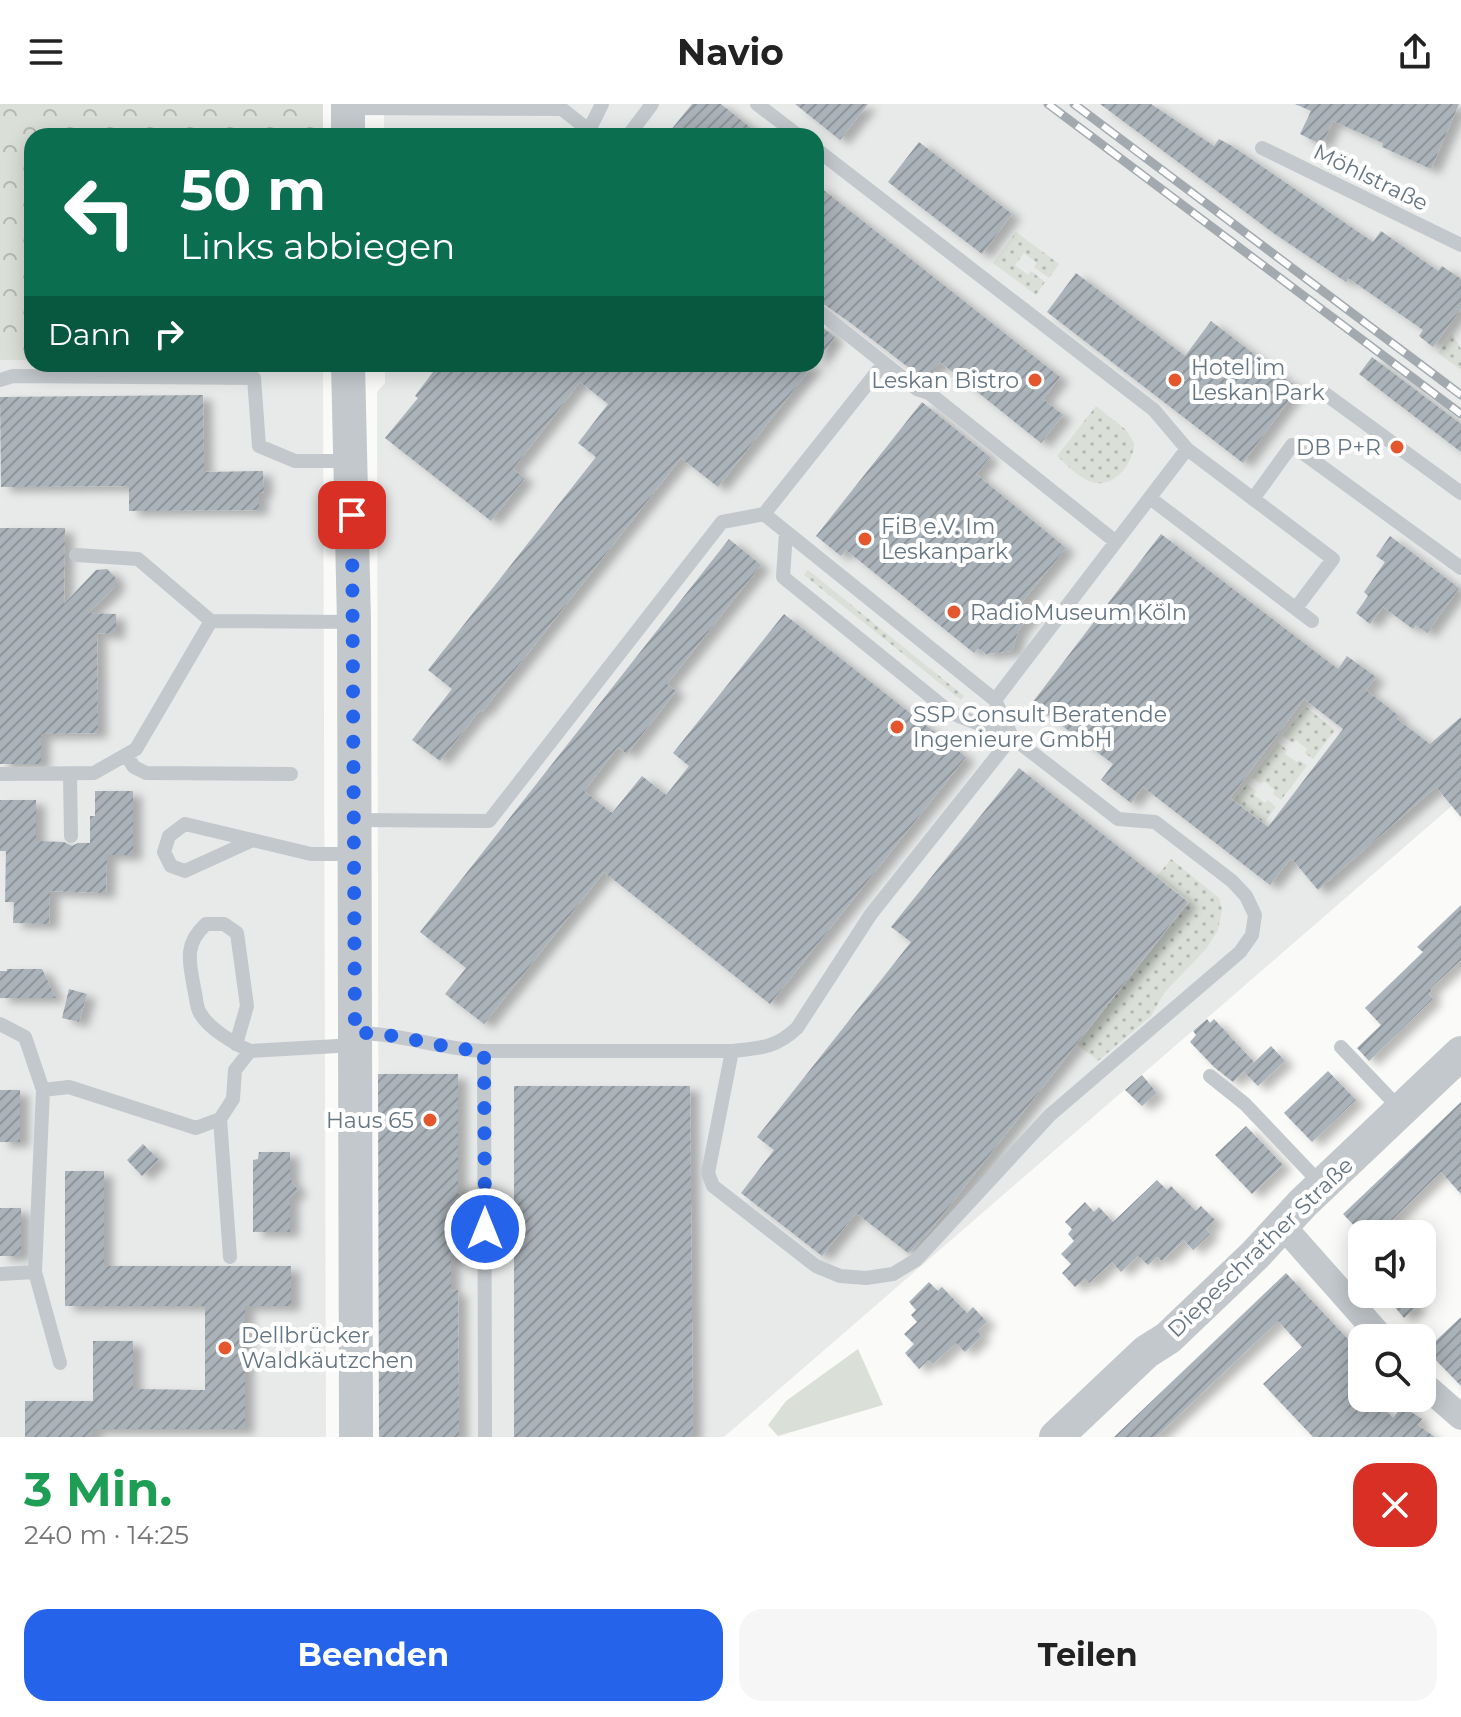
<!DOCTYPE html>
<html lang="de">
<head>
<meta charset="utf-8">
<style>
  body { margin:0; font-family:Montserrat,sans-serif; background:#f6f6f6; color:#222; height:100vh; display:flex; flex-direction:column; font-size:30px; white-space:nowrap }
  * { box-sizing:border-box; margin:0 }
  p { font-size:26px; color:#767676 }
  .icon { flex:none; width:44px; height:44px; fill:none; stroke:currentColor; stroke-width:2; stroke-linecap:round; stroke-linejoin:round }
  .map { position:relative; height:1333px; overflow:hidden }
  .details { display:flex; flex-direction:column; background:#fff; flex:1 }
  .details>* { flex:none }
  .guide { position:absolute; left:24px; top:24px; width:800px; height:244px; border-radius:24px; box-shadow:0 4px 20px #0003; background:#0b6e4f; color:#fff; overflow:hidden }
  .controls { position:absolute; left:1348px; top:1116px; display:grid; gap:16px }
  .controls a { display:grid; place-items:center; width:88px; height:88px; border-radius:16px; background:#fff; box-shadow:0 4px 20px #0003; font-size:40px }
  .pin { position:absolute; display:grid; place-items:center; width:68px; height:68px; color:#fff; margin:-34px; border-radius:16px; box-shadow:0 4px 12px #0006 }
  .me { position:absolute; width:88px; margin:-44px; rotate:0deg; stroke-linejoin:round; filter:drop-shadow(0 0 6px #0008) }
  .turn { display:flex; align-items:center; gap:28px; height:168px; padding:0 24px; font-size:36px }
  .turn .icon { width:104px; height:104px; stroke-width:2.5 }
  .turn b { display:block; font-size:56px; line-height:68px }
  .then { display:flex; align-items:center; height:76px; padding:0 24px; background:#0003; gap:16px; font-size:30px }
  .round { display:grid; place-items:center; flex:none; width:84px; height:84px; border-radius:24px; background:#f6f6f6 }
  .headline { display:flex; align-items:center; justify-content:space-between; height:136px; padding:0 24px }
  h1 { font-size:48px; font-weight:700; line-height:60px; color:#1e9e55 }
  .primary-button { display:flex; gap:16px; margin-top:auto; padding:16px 24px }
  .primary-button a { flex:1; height:92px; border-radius:24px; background:#2563eb; color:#fff; font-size:32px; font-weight:700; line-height:92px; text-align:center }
  .primary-button a+a { background:#f6f6f6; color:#222 }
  header { display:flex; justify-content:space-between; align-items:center; height:104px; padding:0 24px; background:#fff; font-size:36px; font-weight:700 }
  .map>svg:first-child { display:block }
  .built { fill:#e8e9e9 }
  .grass { fill:url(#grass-dots) }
  .forest { fill:url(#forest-crowns) }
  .green { fill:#dadfd7 }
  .building { fill:url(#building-hatch); fill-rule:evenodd; filter:url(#shadow) }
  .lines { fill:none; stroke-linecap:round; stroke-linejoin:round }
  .service { stroke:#c3c8cc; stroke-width:14 }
  .minor { stroke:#c3c8cc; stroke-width:26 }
  .tertiary { stroke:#c3c8cc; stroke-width:34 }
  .rail-casing { stroke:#a2aab0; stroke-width:9 }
  .rail { stroke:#fff; stroke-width:6; stroke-dasharray:18; stroke-linecap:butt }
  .route { stroke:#2563eb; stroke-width:14; stroke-dasharray:0 25.2 }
  .poi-dot { fill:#e4572e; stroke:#fff; stroke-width:3 }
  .labels { text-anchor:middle; stroke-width:8; stroke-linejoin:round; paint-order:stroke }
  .street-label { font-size:22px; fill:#657683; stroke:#fff }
  .poi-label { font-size:22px; fill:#657683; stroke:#fff; text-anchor:start }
</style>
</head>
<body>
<header><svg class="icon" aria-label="menu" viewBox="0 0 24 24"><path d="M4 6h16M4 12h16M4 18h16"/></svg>Navio<svg class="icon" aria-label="share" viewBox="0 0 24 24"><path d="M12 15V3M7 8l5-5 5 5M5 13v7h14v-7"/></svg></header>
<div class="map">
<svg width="1461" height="1333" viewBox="0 0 1461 1333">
  <defs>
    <pattern id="grass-dots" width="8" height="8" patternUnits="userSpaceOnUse" patternTransform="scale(2)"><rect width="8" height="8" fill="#dadfd7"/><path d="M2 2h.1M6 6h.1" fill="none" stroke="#b4b9b4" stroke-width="1.8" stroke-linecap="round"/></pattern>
    <pattern id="forest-crowns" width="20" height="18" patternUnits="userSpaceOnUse" patternTransform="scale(2)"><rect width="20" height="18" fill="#dadfd7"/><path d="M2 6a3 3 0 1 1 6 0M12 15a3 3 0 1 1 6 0" fill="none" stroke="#b4b9b4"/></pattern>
    <pattern id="building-hatch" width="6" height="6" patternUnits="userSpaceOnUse" patternTransform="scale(2)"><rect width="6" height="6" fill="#aab3b9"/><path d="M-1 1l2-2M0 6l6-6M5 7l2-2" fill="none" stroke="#8e969c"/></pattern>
    <filter id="shadow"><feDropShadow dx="9" dy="5" stdDeviation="4" flood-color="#0004"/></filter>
  </defs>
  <rect width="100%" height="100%" fill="#fafaf8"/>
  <path class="built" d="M 384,0 L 1461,0 L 1461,694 L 724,1333 L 379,1333 L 377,288 L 385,279 L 385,260 L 816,260 L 816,32 L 384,32 Z
    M 0,256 L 32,256 L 32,260 L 323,260 L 326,1333 L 0,1333 Z"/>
  <path class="grass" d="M 1016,128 L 1059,160 L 1049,174 L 1034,163 L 1037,159 L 1024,149 L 1015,161 L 1028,171 L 1031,167 L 1045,178 L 1036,191 L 993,159 Z
    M 1452,229 L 1461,245 L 1461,266 L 1438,249 Z
    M 1096,302 L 1126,326 L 1134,339 C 1134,361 1110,389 1087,376 C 1076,371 1066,360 1057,352 Z
    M 808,466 L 964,592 L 961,596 L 804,471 Z
    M 1306,603 L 1335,626 L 1313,655 L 1305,649 L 1307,645 L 1296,636 L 1293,639 L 1283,632 Z
    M 1278,639 L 1287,646 L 1285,650 L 1297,658 L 1299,656 L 1307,662 L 1281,696 L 1273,690 L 1275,686 L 1264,677 L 1261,680 L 1252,673 Z
    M 1247,680 L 1256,687 L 1254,691 L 1265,699 L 1268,696 L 1276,703 L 1264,719 L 1234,696 Z
    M 1171,755 L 1219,794 L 1222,805 L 1218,826 L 1206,845 L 1164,889 L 1151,912 L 1098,957 L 1077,940 L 1190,798 L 1157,772 Z"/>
  <path class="forest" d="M 0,0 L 323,0 L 323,32 L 32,32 L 32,256 L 0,256 Z"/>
  <path class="green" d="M 858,1245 L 883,1301 L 778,1332 L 768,1321 L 786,1297 Z"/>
  <path class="building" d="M 692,0 L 721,0 L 761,32 L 666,32 Z
    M 795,0 L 868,0 L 840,36 Z
    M 1100,0 L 1151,0 L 1214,42 L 1219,35 L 1232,42 L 1373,138 L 1381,127 L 1438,167 L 1442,162 L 1461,175 L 1461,205 L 1433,243 L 1419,232 L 1423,226 L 1348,174 L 1346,178 L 1272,128 Z
    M 1295,0 L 1459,0 L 1431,65 L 1382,43 L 1383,39 L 1333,17 L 1322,41 L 1300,30 L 1311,7 Z
    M 919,38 L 1012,110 L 982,150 L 888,78 Z
    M 816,80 L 1060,273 L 1043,295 L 1063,311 L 1041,339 L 940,258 L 925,276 L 848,217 L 816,195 Z
    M 1076,169 L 1185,252 L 1211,217 L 1298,284 L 1243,359 L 1047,208 Z
    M 816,218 L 835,233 L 816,258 Z
    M 1372,253 L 1461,320 L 1461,348 L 1359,270 Z
    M 439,260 L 814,260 L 718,383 L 681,354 L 482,608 L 480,606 L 440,657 L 412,636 L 452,585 L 428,566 L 596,353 L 578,339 L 608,300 L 580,278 L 513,365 L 525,374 L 491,417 L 385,334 L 418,294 L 415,292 Z
    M 203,291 L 204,368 L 263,367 L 264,388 L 259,389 L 259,406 L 129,407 L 129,382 L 1,383 L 0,293 Z
    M 922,298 L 990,353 L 976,370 L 1066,444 L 1022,498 L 1033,508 L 1018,527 L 1012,547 L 986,550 L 978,544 L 974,549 L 846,446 L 841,452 L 816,432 Z
    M 0,424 L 65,424 L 64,500 L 96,466 L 107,465 L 115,473 L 115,483 L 88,509 L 116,510 L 116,530 L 97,529 L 98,629 L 41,630 L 41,660 L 0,660 Z
    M 1161,430 L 1338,565 L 1347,552 L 1376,573 L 1366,586 L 1399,612 L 1397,615 L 1430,640 L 1461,613 L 1461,713 L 1436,683 L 1318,786 L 1291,754 L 1270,781 L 1143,683 L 1131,699 L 1101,676 L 1113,660 L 1032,599 ZM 1304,595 L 1343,625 L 1268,723 L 1230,694 Z
    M 1390,432 L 1459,484 L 1427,529 L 1416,521 L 1413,525 L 1383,503 L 1370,520 L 1356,509 L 1368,492 L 1364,488 L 1385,458 L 1376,452 Z
    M 729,435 L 761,461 L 667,580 L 676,587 L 627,650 L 618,643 L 584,687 L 612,709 L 642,672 L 666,691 L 689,662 L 673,649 L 784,510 L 966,653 L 770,900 L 604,768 L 484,920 L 445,890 L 466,864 L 420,828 Z
    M 1019,664 L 1188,798 L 933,1123 L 910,1148 L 908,1149 L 856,1109 L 822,1152 L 741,1089 L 774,1046 L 757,1033 L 911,838 L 891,823 Z
    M 95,687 L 133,687 L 133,751 L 107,751 L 106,789 L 50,787 L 49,820 L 13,819 L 14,798 L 5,798 L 6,747 L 0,747 L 0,696 L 36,696 L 36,737 L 64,738 L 72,742 L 78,739 L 90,739 L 90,712 L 95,712 Z
    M 1461,801 L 1461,856 L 1430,885 L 1432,887 L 1429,890 L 1433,895 L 1369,957 L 1357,944 L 1381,921 L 1365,904 L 1423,848 L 1417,843 Z
    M 7,865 L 42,865 L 56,894 L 0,894 L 0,867 L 7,867 Z
    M 69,885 L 87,890 L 79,918 L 62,914 Z
    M 1207,915 L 1210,919 L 1214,915 L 1254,958 L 1233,978 L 1214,963 L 1190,938 L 1196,931 L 1193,927 Z
    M 1271,942 L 1285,957 L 1258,982 L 1244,968 Z
    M 1328,967 L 1356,996 L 1312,1038 L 1284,1009 Z
    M 378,970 L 458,970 L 458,1152 L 451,1152 L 451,1187 L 458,1186 L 459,1333 L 379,1333 Z
    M 1142,971 L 1157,989 L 1142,1002 L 1125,986 Z
    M 514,982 L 690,982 L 693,1333 L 514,1333 Z
    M 0,986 L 20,986 L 20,1038 L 0,1038 Z
    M 1461,998 L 1461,1090 L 1441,1068 L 1378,1130 L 1362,1130 L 1343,1110 Z
    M 1246,1022 L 1283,1061 L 1252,1090 L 1215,1051 Z
    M 143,1040 L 159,1056 L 142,1072 L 127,1056 Z
    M 259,1048 L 290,1048 L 290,1074 L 298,1086 L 290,1094 L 290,1128 L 253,1128 L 253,1056 L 258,1055 Z
    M 65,1067 L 104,1067 L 104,1162 L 291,1162 L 291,1202 L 245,1202 L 245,1325 L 93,1325 L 93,1333 L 25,1333 L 25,1297 L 93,1297 L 93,1237 L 133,1237 L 133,1285 L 205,1286 L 205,1202 L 65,1202 Z
    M 1157,1076 L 1167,1086 L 1171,1082 L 1196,1107 L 1201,1102 L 1215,1116 L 1206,1125 L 1210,1130 L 1193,1146 L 1184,1136 L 1162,1157 L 1157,1153 L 1148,1161 L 1138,1152 L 1121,1168 L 1112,1158 L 1089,1179 L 1085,1175 L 1075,1183 L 1062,1169 L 1071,1160 L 1061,1150 L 1074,1137 L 1068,1130 L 1072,1125 L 1065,1118 L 1085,1098 L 1094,1108 L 1099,1103 L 1113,1118 Z
    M 0,1104 L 21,1104 L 21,1152 L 0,1152 Z
    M 1286,1169 L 1362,1250 L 1362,1259 L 1351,1270 L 1362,1281 L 1362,1294 L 1374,1294 L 1393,1314 L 1402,1302 L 1422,1315 L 1418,1321 L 1435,1333 L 1313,1333 L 1263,1280 L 1302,1243 L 1278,1217 L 1156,1333 L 1114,1333 Z
    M 929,1178 L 938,1187 L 942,1183 L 967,1209 L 973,1203 L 987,1218 L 977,1227 L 982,1232 L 965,1248 L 956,1239 L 933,1260 L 928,1256 L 919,1265 L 905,1249 L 914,1240 L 904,1230 L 917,1218 L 911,1211 L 916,1206 L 909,1198 Z
    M 1384,1190 L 1408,1190 L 1418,1202 L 1404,1214 Z
    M 1461,1213 L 1461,1282 L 1426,1246 Z"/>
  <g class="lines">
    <path class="service" d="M 757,0 L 799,32
      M 348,4 L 562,5 L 596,32
      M 589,26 L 602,0
      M 628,32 L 652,0
      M 1262,44 L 1461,141
      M 816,45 L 1154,306 L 1187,345 L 1333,455 L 1296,504
      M 816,205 L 884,259
      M 0,276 L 13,272 L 254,274 L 259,342 L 295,357 L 350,357
      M 1324,289 L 1461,389
      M 1150,394 L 1312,517
      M 1253,395 L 1292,341 L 1461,464
      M 1116,438 L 929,289 L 917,285 L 884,259 L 764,410 L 995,596 C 1059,512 1123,429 1187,345
      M 76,451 L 138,455 L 211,517 L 354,518
      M 995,596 L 1012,633
      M 126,651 L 134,663 L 146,669 L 291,670
      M 0,670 L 94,669 L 136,645 L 211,517
      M 70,670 L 71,732
      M 355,716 L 489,717 L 722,418 L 764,410
      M 253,736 L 185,767 L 171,762 L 164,748 L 169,732 L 185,720 L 311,750 L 355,750
      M 0,920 L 25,933 L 43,986 L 35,1168 L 60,1259
      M 356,929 C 400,929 440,945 484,947 L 732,947 C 760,944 776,944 797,924 L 871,810 L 1012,633
      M 236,940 L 247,902 L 237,829 L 224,820 L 206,820 C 184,840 189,857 194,884 C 196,891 196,903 200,909 C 209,925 235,940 250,947
      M 1341,943 L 1401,1006
      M 484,947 L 485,1333
      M 732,947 L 708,1069 L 713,1082 L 816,1162 L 840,1172 L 866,1174 L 893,1170 L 916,1156 L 1050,1011 L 1240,848 L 1252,831 L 1255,811 L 1246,792 L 1232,777 L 1155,718 L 1118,715 L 1012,633 L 951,609 L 783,473 L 786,428
      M 1210,972 L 1245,1000 L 1322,1081
      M 43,986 L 69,983 L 196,1024 L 220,1015 L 233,995 L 235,966 L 250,947 L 355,941
      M 220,1015 L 230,1153
      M 0,1170 L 35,1168"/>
    <path class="minor" d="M 1282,1121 L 1382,1234
      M 1422,1279 L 1461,1313"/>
    <path class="tertiary" d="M 348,32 L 348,0
      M 348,260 L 354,518 L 356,1333
      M 1056,1333 L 1146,1248 L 1168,1234 L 1255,1151 L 1303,1099 L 1461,949"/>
    <g class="rail-casing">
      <path id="rail" d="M 1048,0 L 1461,310
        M 1074,0 L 1461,291"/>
    </g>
    <use href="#rail" class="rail"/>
  </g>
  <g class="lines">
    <path class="route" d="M 352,411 L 355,929 C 399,928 440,945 484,947 L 485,1125"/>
  </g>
  <g class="poi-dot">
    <circle cx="1035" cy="276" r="8"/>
    <circle cx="1175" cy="276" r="8"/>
    <circle cx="1397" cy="343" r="8"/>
    <circle cx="865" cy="435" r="8"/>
    <circle cx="954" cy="508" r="8"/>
    <circle cx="897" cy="623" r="8"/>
    <circle cx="430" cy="1016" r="8"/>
    <circle cx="225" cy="1244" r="8"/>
  </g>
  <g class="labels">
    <g class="street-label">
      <text transform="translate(1371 73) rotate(26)" y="8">Möhlstraße</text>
      <text transform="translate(1260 1143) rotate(-44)" y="8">Diepeschrather Straße</text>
    </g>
    <g class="poi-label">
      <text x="1191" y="271">Hotel im<tspan x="1191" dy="25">Leskan Park</tspan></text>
      <text x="1019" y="284" text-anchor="end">Leskan Bistro</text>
      <text x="1381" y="351" text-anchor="end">DB P+R</text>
      <text x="881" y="430">FiB e.V. Im<tspan x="881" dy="25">Leskanpark</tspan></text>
      <text x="970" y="516">RadioMuseum Köln</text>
      <text x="913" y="618">SSP Consult Beratende<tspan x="913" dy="25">Ingenieure GmbH</tspan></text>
      <text x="414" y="1024" text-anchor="end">Haus 65</text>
      <text x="241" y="1239">Dellbrücker<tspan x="241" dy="25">Waldkäutzchen</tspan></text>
    </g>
  </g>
</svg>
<div class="controls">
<a><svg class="icon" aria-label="sound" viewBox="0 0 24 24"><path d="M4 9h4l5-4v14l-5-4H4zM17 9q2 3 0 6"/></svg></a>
<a><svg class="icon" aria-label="search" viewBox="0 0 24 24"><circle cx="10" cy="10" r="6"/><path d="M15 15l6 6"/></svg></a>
</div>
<div class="pin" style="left:352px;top:411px;background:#d93025"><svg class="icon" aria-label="arrive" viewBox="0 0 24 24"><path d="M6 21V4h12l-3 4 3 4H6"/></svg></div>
<svg class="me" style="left:485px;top:1125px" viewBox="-20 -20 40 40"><circle r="17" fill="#2563eb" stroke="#fff" stroke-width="3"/><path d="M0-11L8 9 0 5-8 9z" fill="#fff"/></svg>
<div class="guide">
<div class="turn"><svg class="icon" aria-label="left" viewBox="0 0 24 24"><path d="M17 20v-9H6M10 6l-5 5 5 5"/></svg><div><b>50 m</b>Links abbiegen</div></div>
<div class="then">Dann<svg class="icon" aria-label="right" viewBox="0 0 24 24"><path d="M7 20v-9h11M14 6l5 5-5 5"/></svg></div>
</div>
</div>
<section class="details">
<div class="headline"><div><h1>3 Min.</h1><p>240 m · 14:25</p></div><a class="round" style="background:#d93025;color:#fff"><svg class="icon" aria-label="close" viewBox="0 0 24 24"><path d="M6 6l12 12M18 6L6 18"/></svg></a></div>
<div class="primary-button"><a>Beenden</a><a>Teilen</a></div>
</section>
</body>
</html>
